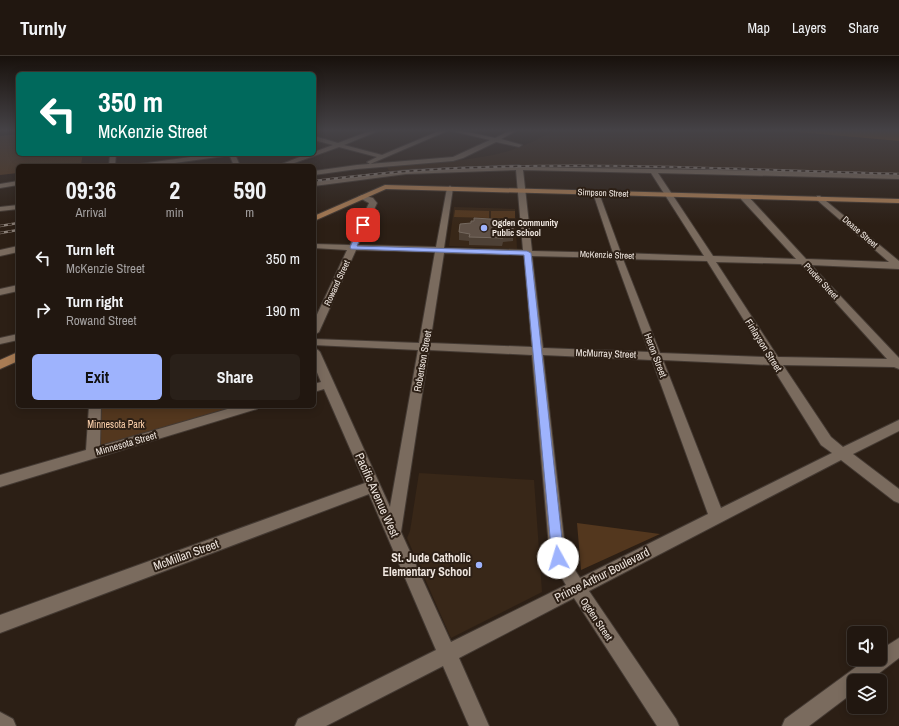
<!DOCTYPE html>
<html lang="en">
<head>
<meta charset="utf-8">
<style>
  body { margin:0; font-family:"Archivo Narrow",sans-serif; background:#292019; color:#f1f3f6; height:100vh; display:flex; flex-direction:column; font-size:15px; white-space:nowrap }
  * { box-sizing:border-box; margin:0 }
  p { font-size:13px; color:#a29f9f }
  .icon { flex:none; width:22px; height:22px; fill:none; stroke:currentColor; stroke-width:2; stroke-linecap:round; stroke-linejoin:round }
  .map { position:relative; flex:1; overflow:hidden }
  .details { position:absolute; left:16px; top:108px; width:300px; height:244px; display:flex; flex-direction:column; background:#211710; border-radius:6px; box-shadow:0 2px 10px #0003,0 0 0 1px #3e3630 }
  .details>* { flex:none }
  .banner { position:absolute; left:16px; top:16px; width:300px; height:84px; border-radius:6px; box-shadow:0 2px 10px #0003,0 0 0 1px #3e3630; background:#00695c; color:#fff; overflow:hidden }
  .tools { position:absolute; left:847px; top:570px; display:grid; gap:8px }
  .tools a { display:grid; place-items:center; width:40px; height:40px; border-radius:6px; background:#211710; box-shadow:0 2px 10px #0003,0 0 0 1px #3e3630; font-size:20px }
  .pin { position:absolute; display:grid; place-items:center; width:34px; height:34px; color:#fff; margin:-17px; border-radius:8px; box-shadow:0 2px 6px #0006 }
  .me { position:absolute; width:44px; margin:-22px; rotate:354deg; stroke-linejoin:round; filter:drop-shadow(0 0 3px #0008) }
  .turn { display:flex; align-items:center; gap:14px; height:84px; padding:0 16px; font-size:18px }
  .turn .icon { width:52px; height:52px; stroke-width:2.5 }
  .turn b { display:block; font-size:28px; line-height:34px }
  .eta { display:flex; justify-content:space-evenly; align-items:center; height:68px; text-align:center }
  .eta b { font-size:24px; font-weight:800; line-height:28px }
  .action { display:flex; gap:8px; margin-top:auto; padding:8px 16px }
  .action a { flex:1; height:46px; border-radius:6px; background:#9eb3fd; color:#111; font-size:16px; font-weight:800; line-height:46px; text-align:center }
  .action a+a { background:#292019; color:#f1f3f6 }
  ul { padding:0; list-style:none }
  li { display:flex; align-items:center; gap:12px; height:52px; padding:0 16px }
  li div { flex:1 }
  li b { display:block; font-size:15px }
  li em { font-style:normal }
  header { display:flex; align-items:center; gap:24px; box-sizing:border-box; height:56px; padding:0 20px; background:#211710; border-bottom:1px solid #3e3630 }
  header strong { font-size:19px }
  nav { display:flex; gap:22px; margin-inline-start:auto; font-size:14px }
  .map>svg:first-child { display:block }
  .built { fill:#382718 }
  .green { fill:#53371e }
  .water { fill:#6e4113 }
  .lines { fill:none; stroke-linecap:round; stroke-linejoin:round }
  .minor-casing { stroke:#443a33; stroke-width:2 }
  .major-casing { stroke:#443a33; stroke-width:2 }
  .minor { fill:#7a6b5e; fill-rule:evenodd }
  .major { fill:#a97c54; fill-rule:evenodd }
  .rail-casing { stroke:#897e76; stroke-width:2.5 }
  .rail { stroke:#2c1f15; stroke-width:1.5; stroke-dasharray:4; stroke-linecap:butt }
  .wall { fill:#4d4035 }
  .building { fill:#5f5147; stroke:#75695f }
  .route { fill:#9eb3fd; stroke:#6774a4 }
  .poi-dot { fill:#9eb3fd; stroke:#2c1f15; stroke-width:1.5 }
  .labels { text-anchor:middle; stroke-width:4; stroke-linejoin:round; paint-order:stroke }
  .far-street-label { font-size:9px; fill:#efe6df; stroke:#2c1f15 }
  .far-poi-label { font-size:9px; font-weight:bold; fill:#efe6df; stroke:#2c1f15; text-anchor:start }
  .street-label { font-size:10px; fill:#efe6df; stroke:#2c1f15 }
  .park-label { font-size:10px; fill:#fdd1ac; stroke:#2c1f15 }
  .near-street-label { font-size:12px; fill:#efe6df; stroke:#2c1f15 }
  .near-poi-label { font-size:12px; font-weight:bold; fill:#efe6df; stroke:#2c1f15; text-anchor:end }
</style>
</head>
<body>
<header>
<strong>Turnly</strong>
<nav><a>Map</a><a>Layers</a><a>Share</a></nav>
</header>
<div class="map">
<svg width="899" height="670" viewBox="0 0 899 670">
  <rect width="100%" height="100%" fill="#2c1f15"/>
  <path class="built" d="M 553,75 L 792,75 L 899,85 L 899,119 L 532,110 L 390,116 L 386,110 L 463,104 L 493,99 L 509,95 L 532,86 Z
    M 454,151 L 515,153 L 517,193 L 449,190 Z
    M 419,417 L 534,424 L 542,536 L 451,582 L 407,482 L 410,475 Z"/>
  <path class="green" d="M 18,78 L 18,98 L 83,98 L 81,108 L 68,110 L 18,110 L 18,117 L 0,119 L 0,80 Z
    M 455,154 L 489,155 L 489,162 L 454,161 Z
    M 491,155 L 515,155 L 515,162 L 491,162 Z
    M 100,350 L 239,350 L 108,388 L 101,389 L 98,384 Z
    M 577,467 L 660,478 L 581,514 Z"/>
  <path class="water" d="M 787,75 L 899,75 L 899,85 Z"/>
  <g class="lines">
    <g class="minor-casing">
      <path id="minor" d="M 370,75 L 378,75 L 344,89 L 382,99 L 439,75 L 447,75 L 370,108 L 367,106 L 377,101 L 339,91 L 286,110 L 277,110 L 307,98 L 314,98 L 314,96 L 333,89 L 314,84 L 314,80 L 338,87 Z
        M 452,75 L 463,75 L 495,82 L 509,75 L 516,75 L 501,83 L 522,89 L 519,91 L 496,86 L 463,102 L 453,105 L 357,113 L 314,119 L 314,115 L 357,109 L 453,101 L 490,84 Z
        M 110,98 L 116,98 L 115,110 L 109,110 Z
        M 212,98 L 228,98 L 225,100 L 153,110 L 137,110 L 140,108 Z
        M 229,98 L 235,98 L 240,110 L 234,110 Z
        M 519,109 L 522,111 L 786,115 L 899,119 L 899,123 L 658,117 L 713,200 L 796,203 L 741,143 L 741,139 L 747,139 L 806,203 L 889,206 L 817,144 L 817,140 L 820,140 L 899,205 L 899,213 L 811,209 L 899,302 L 899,313 L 894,311 L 783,309 L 831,381 L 843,391 L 899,364 L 899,375 L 853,398 L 899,433 L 899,447 L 894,445 L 841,404 L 589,535 L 676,663 L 679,670 L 657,670 L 574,542 L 459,602 L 489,670 L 469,670 L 443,610 L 326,670 L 295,670 L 298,663 L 436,594 L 369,438 L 0,577 L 0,559 L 365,427 L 324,333 L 314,336 L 314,328 L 321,326 L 314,309 L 314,292 L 318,294 L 320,296 L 390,451 L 418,294 L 314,289 L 314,283 L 419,287 L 435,196 L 356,194 L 319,276 L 314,279 L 314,265 L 347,194 L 314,192 L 314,188 L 350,189 L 369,147 L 358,141 L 362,139 L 373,142 L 377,147 L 358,189 L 436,191 L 447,132 L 450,130 L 453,132 L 444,192 L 523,194 L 516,114 L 406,118 L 314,130 L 314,126 L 406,114 ZM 523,114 L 651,117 L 704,200 L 621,197 L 599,137 L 596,135 L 593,137 L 613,197 L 532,195 ZM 444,197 L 524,199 L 532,291 L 430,287 ZM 532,200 L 615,202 L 649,296 L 543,292 ZM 623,203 L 707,205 L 767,301 L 660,297 ZM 716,206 L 801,208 L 887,303 L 778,301 ZM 429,294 L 532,299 L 550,502 L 566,529 L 451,586 L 401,476 ZM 543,299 L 652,304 L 708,458 L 580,522 L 566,500 ZM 663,304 L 771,309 L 821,389 L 832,397 L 721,452 Z
        M 18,125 L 18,129 L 0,132 L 0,128 Z
        M 18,149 L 18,153 L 0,155 L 0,151 Z
        M 18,190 L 18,196 L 0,200 L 0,194 Z
        M 18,229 L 18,235 L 0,239 L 0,233 Z
        M 18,278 L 18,284 L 0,288 L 0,282 Z
        M 89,350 L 101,350 L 100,390 L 238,350 L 259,350 L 257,353 L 0,431 L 0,419 L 86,394 Z
        M 899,582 L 899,602 L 869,625 L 854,625 L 854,636 L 809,670 L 782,670 L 785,663 L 867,603 L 880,603 L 880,594 Z
        M 0,656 L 13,663 L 16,670 L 0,670 Z"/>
    </g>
    <g class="major-casing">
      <path id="major" d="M 385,129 L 899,143 L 899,147 L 386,133 L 314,165 L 314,160 Z
        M 18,296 L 18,305 L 0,313 L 0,304 Z"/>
    </g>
    <use href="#minor" class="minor"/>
    <use href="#major" class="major"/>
    <g class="rail-casing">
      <path id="rail" d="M 314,125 C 363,119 412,114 461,112 C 607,106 753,114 899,118
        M 0,170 L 18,167
        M 0,177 L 18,174"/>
    </g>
    <use href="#rail" class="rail"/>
  </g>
  <path class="wall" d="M 459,176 L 513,178 L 513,185 L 503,186 L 502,190 L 469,189 L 469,185 L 459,184 Z"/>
  <path class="building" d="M 474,162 L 506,164 L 506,168 L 513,170 L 513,178 L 503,179 L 503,182 L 469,181 L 470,178 L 459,176 L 460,168 L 471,167 L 471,165 L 474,165 Z"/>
  <linearGradient id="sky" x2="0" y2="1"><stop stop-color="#18110c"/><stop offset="0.44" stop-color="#454246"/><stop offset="1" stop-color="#454246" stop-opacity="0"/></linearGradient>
  <rect width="899" height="169" fill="url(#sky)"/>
  <path class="route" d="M 361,168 L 366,169 L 357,190 L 527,195 L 531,197 L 564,502 L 562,506 L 558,507 L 554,506 L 552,502 L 524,199 L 351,193 L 350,191 Z"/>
  <g class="poi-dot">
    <circle cx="484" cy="172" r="4"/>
    <circle cx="479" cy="509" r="4"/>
  </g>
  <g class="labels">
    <g class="far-street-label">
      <text transform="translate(603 137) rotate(2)" y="3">Simpson Street</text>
      <text transform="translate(860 176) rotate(41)" y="3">Dease Street</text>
      <text transform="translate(607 199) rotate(2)" y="3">McKenzie Street</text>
      <text transform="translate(821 225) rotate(47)" y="3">Pruden Street</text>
      <text transform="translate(337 227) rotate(-65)" y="3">Rowand Street</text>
    </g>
    <g class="far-poi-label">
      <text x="492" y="170">Ogden Community<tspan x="492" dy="10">Public School</tspan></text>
    </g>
    <g class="street-label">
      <text transform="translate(764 289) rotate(58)" y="4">Finlayson Street</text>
      <text transform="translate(606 297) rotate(2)" y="4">McMurray Street</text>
      <text transform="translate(656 299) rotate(69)" y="4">Heron Street</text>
      <text transform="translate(422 305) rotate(-80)" y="4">Robertson Street</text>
      <text transform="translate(126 387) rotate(-16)" y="4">Minnesota Street</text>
      <text transform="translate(597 563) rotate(56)" y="4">Ogden Street</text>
    </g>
    <g class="park-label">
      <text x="116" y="372">Minnesota Park</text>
    </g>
    <g class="near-street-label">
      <text transform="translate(377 439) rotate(66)" y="4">Pacific Avenue West</text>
      <text transform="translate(186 499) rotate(-20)" y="4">McMillan Street</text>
      <text transform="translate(602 519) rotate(-27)" y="4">Prince Arthur Boulevard</text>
    </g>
    <g class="near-poi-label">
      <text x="471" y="506">St. Jude Catholic<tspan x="471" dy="14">Elementary School</tspan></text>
    </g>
  </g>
</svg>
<div class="tools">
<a><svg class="icon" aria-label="sound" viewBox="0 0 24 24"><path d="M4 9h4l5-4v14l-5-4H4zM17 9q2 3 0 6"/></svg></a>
<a><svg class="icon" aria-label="layers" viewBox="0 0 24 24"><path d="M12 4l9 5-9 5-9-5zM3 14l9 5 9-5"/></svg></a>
</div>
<div class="pin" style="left:363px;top:169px;background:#d93025"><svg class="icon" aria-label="arrive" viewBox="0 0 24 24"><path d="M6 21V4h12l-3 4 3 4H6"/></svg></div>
<svg class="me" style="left:558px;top:502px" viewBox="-20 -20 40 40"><circle r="19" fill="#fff"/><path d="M0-13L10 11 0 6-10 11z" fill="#9eb3fd"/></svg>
<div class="banner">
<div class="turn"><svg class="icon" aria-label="left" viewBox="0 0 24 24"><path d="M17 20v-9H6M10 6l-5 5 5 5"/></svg><div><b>350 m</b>McKenzie Street</div></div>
</div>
<section class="details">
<div class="eta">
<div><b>09:36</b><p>Arrival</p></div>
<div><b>2</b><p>min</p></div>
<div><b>590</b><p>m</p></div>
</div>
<ul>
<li><svg class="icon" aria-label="left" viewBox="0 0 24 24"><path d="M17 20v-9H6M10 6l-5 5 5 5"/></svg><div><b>Turn left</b><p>McKenzie Street</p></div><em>350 m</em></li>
<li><svg class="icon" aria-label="right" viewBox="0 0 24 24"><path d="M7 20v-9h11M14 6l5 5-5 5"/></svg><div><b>Turn right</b><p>Rowand Street</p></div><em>190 m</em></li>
</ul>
<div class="action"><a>Exit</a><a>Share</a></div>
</section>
</div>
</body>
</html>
